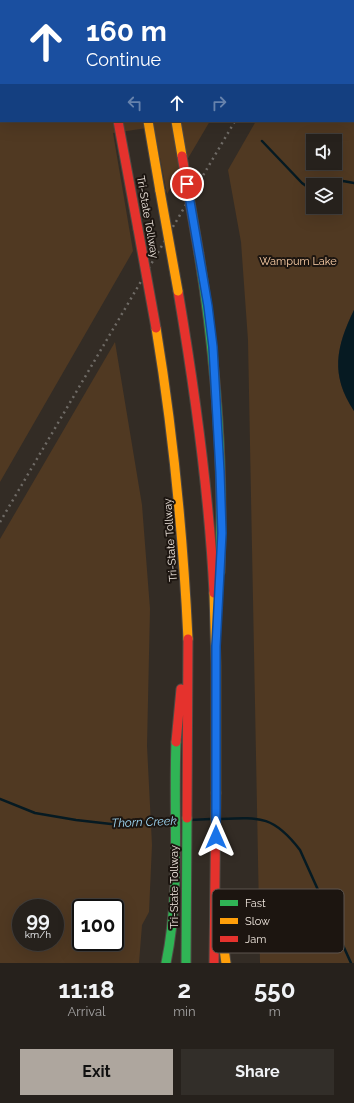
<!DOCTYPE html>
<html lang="en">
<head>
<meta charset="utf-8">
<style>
  body { margin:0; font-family:Raleway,sans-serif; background:#322e29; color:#f1f3f6; height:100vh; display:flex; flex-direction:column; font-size:15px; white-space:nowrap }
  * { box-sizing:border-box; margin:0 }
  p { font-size:13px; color:#a4a3a3 }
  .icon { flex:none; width:22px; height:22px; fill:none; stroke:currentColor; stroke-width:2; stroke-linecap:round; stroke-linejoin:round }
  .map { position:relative; height:963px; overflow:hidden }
  .side { display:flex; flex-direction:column; background:#26211c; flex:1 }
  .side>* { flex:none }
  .top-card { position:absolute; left:0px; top:0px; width:354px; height:122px; box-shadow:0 4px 16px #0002,0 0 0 1px #423e3b; background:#1a4fa0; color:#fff; overflow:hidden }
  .controls { position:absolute; left:306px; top:134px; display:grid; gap:8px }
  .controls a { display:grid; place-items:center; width:36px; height:36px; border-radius:0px; background:#26211c; box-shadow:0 4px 16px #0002,0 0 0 1px #423e3b; font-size:20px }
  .speed { position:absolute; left:12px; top:899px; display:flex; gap:8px; font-size:20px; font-weight:700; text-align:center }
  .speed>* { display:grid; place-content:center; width:52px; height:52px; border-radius:50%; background:#26211c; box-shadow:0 4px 16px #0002,0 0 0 1px #423e3b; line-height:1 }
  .speed small { font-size:10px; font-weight:400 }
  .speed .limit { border:2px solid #111; border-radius:6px; background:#fff; color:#111 }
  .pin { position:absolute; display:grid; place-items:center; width:34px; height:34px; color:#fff; margin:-17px; border:2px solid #fff; border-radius:50%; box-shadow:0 1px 4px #0007 }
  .me { position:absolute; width:44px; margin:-22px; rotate:0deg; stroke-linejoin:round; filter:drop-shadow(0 0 3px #0008) }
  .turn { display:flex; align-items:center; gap:14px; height:84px; padding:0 20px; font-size:18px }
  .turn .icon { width:52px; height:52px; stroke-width:2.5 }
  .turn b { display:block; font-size:28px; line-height:34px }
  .lanes { display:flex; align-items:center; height:38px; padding:0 20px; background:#0003; justify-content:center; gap:20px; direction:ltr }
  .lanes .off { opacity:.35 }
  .eta { display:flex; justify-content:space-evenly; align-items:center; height:68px; text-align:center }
  .eta b { font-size:24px; font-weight:700; line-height:28px }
  .cta { display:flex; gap:8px; margin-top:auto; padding:8px 20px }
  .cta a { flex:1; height:46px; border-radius:0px; background:#aea69e; color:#111; font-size:16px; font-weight:700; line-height:46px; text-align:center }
  .cta a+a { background:#322e29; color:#f1f3f6 }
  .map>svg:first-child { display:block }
  .green { fill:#503922; fill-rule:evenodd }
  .water { fill:#061a22 }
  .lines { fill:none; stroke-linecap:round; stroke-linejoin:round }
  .stream { stroke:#061a22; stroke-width:2.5 }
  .fast-casing { stroke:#504a44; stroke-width:11 }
  .slow-casing { stroke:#504a44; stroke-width:11 }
  .jam-casing { stroke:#504a44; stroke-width:11 }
  .fast { stroke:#30b455; stroke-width:9 }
  .slow { stroke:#ff9f0a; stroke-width:9 }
  .jam { stroke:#e5322d; stroke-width:9 }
  .rail { stroke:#6f6b66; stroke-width:2.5; stroke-dasharray:2 4; stroke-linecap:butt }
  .slow-bridge-casing { stroke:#504a44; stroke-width:11; stroke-linecap:butt }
  .jam-bridge-casing { stroke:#504a44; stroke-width:11; stroke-linecap:butt }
  .slow-bridge { stroke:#ff9f0a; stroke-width:9 }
  .jam-bridge { stroke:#e5322d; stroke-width:9 }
  .route-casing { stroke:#114b97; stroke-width:10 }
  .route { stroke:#1a73e8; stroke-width:7 }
  .labels { text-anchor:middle; stroke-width:4; stroke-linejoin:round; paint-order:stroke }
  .street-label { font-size:11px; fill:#f0e7df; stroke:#1c1510 }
  .park-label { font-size:11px; fill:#fed0a8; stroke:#1c1510 }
  .water-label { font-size:12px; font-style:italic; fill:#a2ddfb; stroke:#1c1510 }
  .key { fill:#1c1510; stroke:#5c544e; stroke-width:1 }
  .key-label { font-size:11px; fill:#f0e7df }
</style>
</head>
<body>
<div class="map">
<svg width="354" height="963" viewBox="0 0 354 963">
  <rect width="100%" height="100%" fill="#332c25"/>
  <path class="green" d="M 0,0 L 281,0 L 1,1 L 1,121 L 210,121 L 167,194 L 154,127 L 113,133 L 133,251 L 0,482 Z
    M 326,0 L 354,0 L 354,310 C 336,347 330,375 354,411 L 354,963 L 260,963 L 248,340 L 241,242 L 228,170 L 256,121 L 353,121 L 353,1 ZM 313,141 L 335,141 L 335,163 L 313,163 ZM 313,185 L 335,185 L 335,207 L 313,207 Z
    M 115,342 L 142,505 L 150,609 L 147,746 L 152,845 L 149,912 L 142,925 L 139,963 L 0,963 L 0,539 ZM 21,908 L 55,908 L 55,942 L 21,942 ZM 81,908 L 115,908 L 115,942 L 81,942 Z"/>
  <path class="water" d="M 354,310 L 354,411 C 330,375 336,347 354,310 Z"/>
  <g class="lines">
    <path class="stream" d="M 262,141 L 302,183 L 313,191
      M 335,191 L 339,183 L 343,181 L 354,183
      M 0,799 L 35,813 L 76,820 L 111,824 L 171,821
      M 220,819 C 261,817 274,816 300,850 L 351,963
      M 190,820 L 211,819"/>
    <g class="fast-casing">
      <path id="fast" d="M 199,254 C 216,359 224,466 220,572
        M 166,963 C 181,891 173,815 176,742
        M 186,963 L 187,818"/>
    </g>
    <g class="slow-casing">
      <path id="slow" d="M 154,0 L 154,1
        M 148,121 L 160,191
        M 176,121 L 182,156
        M 156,328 C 173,431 183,535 188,639
        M 214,593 L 216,665 L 216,793
        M 221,927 L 226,963"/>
    </g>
    <g class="jam-casing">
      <path id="jam" d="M 80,0 L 80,1
        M 96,0 L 97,1
        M 126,0 L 126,1
        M 118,121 L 138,229
        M 178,291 C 195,391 209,492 214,593
        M 176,742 L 181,689
        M 187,818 L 188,639
        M 214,963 L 216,793"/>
    </g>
    <use href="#fast" class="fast"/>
    <use href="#slow" class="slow"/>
    <use href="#jam" class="jam"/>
    <path class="rail" d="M 306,1 L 306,0
      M 0,522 L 235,121"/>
    <g class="slow-bridge-casing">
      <path id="slow-bridge" d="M 160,191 L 178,291"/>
    </g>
    <g class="jam-bridge-casing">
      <path id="jam-bridge" d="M 182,156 L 199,254
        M 138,229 L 156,328"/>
    </g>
    <use href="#slow-bridge" class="slow-bridge"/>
    <use href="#jam-bridge" class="jam-bridge"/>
  </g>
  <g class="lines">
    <g class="route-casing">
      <path id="route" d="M 187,184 L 208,306 L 213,347 L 220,472 L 222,533 L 216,646 L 216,837"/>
    </g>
    <use href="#route" class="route"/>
  </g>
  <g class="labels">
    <g class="street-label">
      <text transform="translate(148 217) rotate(80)" y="4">Tri-State Tollway</text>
      <text transform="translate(170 540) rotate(-94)" y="4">Tri-State Tollway</text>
      <text transform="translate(174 887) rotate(-90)" y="4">Tri-State Tollway</text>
    </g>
    <g class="park-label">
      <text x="298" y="265">Wampum Lake</text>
    </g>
    <g class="water-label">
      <text transform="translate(144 822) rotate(-2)" y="4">Thorn Creek</text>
    </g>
  </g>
  <rect x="212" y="889" width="132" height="64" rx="6" class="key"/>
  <rect x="220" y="900" width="18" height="6" fill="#30b455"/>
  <rect x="220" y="918" width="18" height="6" fill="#ff9f0a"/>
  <rect x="220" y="936" width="18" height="6" fill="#e5322d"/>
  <g class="key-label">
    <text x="245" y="907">Fast</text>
    <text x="245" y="925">Slow</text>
    <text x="245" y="943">Jam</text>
  </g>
</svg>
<div class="controls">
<a><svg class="icon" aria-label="sound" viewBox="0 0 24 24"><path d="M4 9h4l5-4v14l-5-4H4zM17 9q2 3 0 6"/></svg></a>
<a><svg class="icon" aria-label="layers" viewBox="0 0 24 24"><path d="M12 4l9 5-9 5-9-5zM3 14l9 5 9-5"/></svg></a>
</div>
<div class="speed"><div>99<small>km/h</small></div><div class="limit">100</div></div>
<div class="pin" style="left:187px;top:184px;background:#d93025"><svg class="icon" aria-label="arrive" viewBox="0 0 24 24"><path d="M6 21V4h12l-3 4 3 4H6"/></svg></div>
<svg class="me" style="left:216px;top:837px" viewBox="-20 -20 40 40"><path d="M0-17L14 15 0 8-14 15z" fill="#1a73e8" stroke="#fff" stroke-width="4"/></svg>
<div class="top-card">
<div class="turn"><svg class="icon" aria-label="ahead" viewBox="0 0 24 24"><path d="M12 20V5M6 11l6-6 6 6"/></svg><div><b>160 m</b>Continue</div></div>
<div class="lanes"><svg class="icon off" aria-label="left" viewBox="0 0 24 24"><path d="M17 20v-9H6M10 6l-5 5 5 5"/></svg><svg class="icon" aria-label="ahead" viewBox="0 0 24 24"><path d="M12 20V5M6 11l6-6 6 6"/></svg><svg class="icon off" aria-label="right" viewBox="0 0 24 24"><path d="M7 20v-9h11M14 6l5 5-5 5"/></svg></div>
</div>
</div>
<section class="side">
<div class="eta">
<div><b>11:18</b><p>Arrival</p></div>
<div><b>2</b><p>min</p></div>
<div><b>550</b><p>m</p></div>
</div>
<div class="cta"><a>Exit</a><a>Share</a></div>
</section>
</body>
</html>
